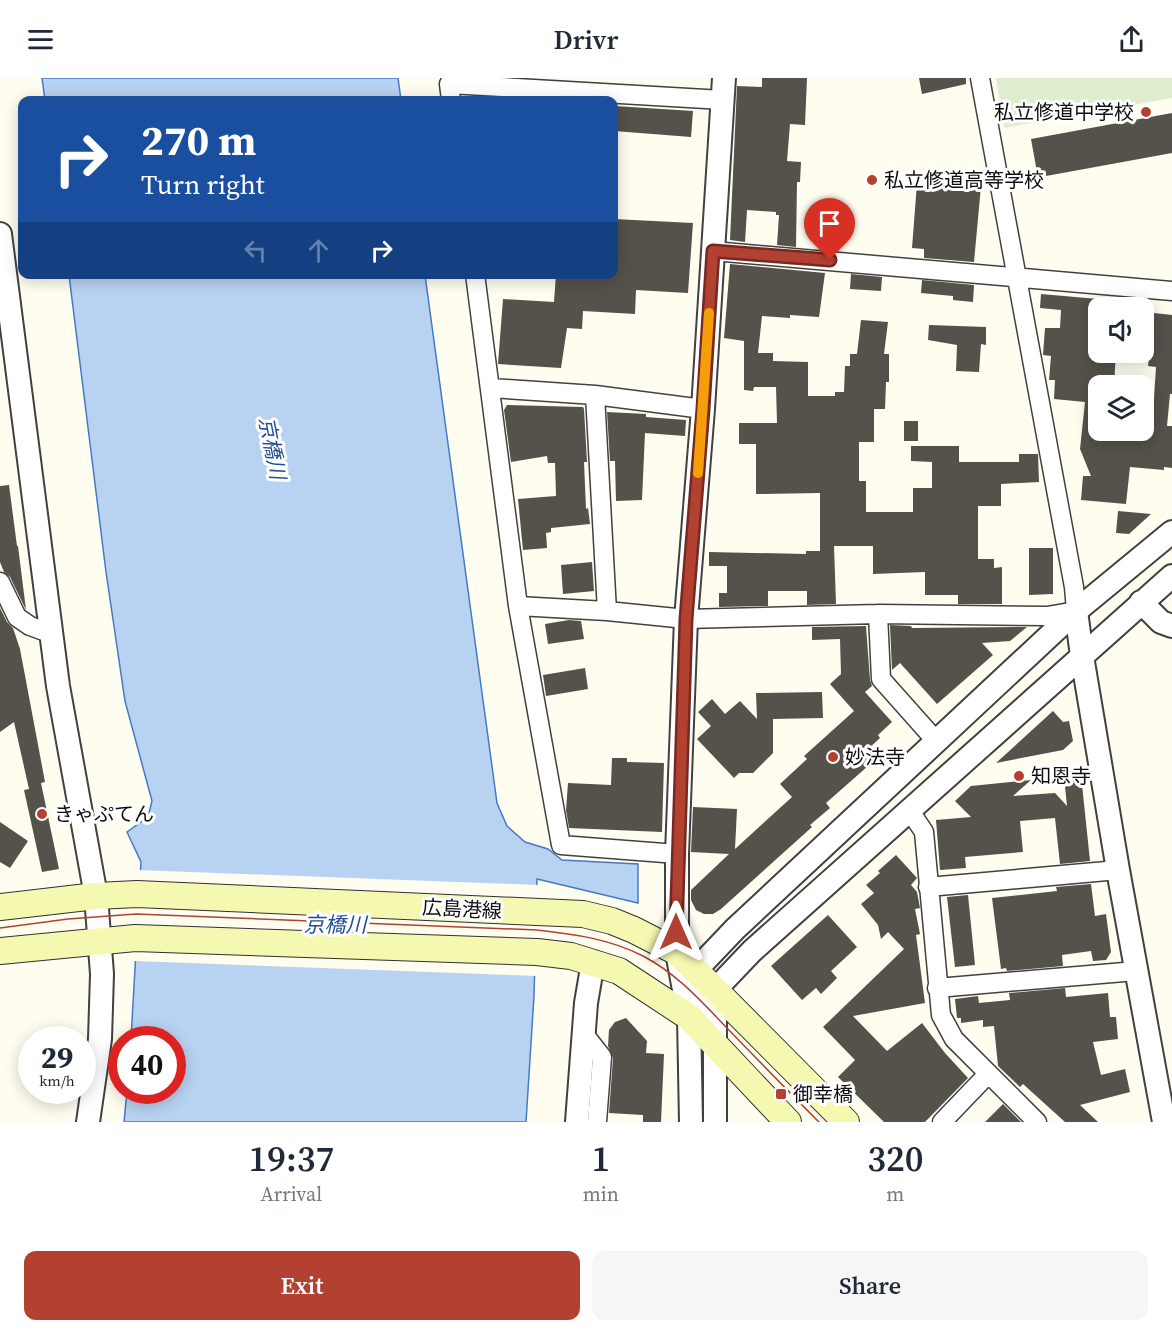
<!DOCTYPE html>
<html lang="en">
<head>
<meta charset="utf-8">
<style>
  body { margin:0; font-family:"Source Serif 4","Noto Sans JP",serif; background:#f6f6f7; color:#1f2937; height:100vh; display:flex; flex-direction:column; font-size:22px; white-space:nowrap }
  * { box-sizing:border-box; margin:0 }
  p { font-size:20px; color:#747a83 }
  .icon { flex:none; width:33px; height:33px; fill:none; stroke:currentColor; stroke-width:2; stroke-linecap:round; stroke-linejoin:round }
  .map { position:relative; height:1044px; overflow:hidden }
  .details { display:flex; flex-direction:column; background:#fff; flex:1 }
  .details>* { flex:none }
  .banner { position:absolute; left:18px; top:18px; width:600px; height:183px; border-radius:12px; box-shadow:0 3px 15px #0003; background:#1a4fa0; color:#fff; overflow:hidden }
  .fabs { position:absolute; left:1088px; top:219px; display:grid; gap:12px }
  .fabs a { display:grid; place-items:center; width:66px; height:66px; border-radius:12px; background:#fff; box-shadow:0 3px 15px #0003; font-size:30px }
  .speed { position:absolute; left:18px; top:948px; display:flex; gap:12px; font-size:30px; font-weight:700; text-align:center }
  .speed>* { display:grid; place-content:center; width:78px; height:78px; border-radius:50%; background:#fff; box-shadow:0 3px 15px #0003; line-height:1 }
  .speed small { font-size:15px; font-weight:400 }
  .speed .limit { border:9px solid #d22; background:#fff; color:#111 }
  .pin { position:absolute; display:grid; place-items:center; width:51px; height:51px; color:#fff; margin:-62px -26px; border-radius:50% 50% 50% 0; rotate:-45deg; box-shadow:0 0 6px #0007 }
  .pin .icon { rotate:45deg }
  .me { position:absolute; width:66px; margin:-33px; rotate:0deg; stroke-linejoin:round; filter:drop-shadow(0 0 4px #0008) }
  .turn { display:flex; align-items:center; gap:21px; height:126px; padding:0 24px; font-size:27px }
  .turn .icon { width:78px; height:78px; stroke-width:2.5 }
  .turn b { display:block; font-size:42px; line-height:51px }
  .lanes { display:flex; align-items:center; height:57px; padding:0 24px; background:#0003; justify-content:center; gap:30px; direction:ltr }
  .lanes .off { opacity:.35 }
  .eta { display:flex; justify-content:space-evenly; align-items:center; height:102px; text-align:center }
  .eta b { font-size:36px; font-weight:600; line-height:42px }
  .primary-button { display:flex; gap:12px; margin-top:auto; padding:12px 24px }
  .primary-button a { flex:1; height:69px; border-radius:12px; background:#b24131; color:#fff; font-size:24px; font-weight:600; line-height:69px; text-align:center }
  .primary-button a+a { background:#f6f6f7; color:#1f2937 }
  header { display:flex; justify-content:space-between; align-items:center; height:78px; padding:0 24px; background:#fff; font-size:27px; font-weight:600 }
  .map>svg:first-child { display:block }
  .pitch { fill:#ddedcd }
  .water { fill:#b8d2f1; stroke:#467bc2; stroke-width:1.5 }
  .pier { fill:#fefdf0 }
  .building { fill:#55514b }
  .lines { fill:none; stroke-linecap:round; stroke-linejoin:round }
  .minor-casing { stroke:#414141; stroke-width:21 }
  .tertiary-casing { stroke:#414141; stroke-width:26 }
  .secondary-casing { stroke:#303030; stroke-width:28 }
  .minor { stroke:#fff; stroke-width:18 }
  .tertiary { stroke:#fff; stroke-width:22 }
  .secondary { stroke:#f4f8b0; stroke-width:26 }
  .tram { stroke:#b24131; stroke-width:1.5 }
  .route-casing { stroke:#742a20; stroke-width:15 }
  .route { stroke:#b24131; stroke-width:10 }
  .slow { stroke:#f59e0b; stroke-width:10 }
  .poi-dot { fill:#b24131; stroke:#fff; stroke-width:2 }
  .labels { text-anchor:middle; stroke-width:6; stroke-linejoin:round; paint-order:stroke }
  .poi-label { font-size:20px; fill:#0e0e0e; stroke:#fff; text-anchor:start }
  .street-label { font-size:20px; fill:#0e0e0e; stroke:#fff }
  .water-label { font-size:21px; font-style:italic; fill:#214f95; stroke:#fff }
</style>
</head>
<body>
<header><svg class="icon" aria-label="menu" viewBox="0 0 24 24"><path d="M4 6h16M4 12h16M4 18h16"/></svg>Drivr<svg class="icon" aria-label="share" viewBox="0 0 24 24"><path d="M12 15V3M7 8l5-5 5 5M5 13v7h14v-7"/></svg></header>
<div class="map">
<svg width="1172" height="1044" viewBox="0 0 1172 1044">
  <rect width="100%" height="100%" fill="#fefdf0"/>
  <path class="pitch" d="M 996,0 L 1172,0 L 1172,20 L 1004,50 Z"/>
  <path class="water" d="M 42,0 L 398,0 L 401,22 L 45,22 Z
    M 69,197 L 425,197 L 497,725 L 507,748 L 525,764 L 548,771 L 562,782 L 638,786 L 638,825 L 537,801 L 534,918 L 526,1044 L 124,1044 L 127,1013 L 172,1012 L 172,962 L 131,961 L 141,784 L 127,754 L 148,739 L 152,723 L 125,623 L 106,494 Z"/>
  <path class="pier" d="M 138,792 L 539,807 L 536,898 L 134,883 Z"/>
  <path class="building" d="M 762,0 L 807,0 L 805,47 L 790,46 L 787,83 L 801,84 L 800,104 L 797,104 L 796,169 L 777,167 L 779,137 L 776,137 L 776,134 L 747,132 L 745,164 L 730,162 L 737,8 L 762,9 Z
    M 919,0 L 966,0 L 966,6 L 922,16 Z
    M 615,28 L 693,33 L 691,59 L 614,53 Z
    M 1172,35 L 1172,75 L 1046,98 L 1045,93 L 1037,94 L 1031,61 Z
    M 930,104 L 981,108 L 974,184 L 924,180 L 924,171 L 912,170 L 917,105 L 930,106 Z
    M 614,141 L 693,145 L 688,215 L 636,212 L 635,236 L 583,233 L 582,251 L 567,250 L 561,290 L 498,286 L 503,221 L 554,224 L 556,196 L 614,196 Z
    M 730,186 L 825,195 L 819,239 L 790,237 L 790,240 L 762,238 L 758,275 L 773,275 L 773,283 L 808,284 L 808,318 L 835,318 L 835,314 L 844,314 L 845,288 L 850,288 L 850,276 L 857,276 L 861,242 L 888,244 L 884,276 L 889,276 L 889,304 L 886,304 L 885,331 L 874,331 L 874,364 L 859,364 L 859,403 L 866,403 L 866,434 L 913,434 L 913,410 L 932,410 L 932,384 L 911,383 L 911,368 L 959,368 L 959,384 L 1019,384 L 1019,376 L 1038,376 L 1039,404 L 1001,406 L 1001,428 L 978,428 L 978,481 L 994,481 L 994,490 L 1002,489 L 1002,526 L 958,526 L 958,517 L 925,517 L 925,494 L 873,496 L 873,468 L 834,468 L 836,526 L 807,527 L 807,513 L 768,513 L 768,528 L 719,529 L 719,515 L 727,515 L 727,488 L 709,488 L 709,474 L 806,476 L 806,473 L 820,473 L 820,415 L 756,416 L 756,366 L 739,366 L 739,345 L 777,345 L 776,309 L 754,309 L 753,313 L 744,312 L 744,263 L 724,260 Z
    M 851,196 L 882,199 L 881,213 L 850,211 Z
    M 922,202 L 974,207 L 973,224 L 953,222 L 953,218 L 921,215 Z
    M 1041,216 L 1098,221 L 1098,274 L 1116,274 L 1114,308 L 1098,308 L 1098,352 L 1152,352 L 1156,289 L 1148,288 L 1154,235 L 1172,237 L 1172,316 L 1170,316 L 1167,348 L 1172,348 L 1172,390 L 1164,389 L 1164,392 L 1130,389 L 1126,426 L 1081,422 L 1083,398 L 1091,398 L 1080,371 L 1085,324 L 1054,321 L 1055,302 L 1049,302 L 1051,278 L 1043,277 L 1045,250 L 1060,250 L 1061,232 L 1040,230 Z
    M 929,247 L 986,249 L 986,267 L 981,266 L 979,294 L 956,293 L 957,267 L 928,262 Z
    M 507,327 L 583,329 L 584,331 L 587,384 L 584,384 L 586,431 L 588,430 L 590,446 L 551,450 L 551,454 L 546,455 L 547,470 L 523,472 L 518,421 L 556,418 L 555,385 L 548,385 L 547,378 L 511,384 L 504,332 Z
    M 607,334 L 646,336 L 646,339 L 686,342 L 685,358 L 645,355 L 642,422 L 616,423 L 615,383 L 610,383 Z
    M 904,343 L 918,343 L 918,363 L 904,363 Z
    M 9,407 L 17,468 L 18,468 L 26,532 L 10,499 L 4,494 L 0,484 L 0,408 Z
    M 1118,433 L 1151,436 L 1129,456 L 1116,455 Z
    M 1029,470 L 1053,470 L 1053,516 L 1029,517 Z
    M 592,484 L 594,513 L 563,516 L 561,487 Z
    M 0,530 L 7,544 L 13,550 L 20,571 L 45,704 L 41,705 L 59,791 L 42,794 L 24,712 L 29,711 L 14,644 L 0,654 Z
    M 569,542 L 581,543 L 584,561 L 548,566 L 545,546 Z
    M 890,547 L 911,548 L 912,550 L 1027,549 L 1010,563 L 982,565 L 993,577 L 937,626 L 900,585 L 892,592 Z
    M 866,548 L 870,602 L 872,608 L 865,614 L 892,644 L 878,657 L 880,660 L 867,672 L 876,681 L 826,725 L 830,730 L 810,747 L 812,749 L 721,831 L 713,836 L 704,836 L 696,832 L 691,822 L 691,812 L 729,776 L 691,774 L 693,729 L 737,731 L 735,771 L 792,719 L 780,706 L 807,681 L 804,678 L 854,633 L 830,606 L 841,596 L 840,561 L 812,562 L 812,549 Z
    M 585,590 L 588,611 L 546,618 L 543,597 Z
    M 822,614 L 823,640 L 773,641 L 773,675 L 753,695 L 739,695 L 734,700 L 697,661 L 711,648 L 698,634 L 712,621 L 725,636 L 740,623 L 757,641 L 756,615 Z
    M 1053,633 L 1063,644 L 1069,643 L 1073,663 L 1063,672 L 996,685 Z
    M 612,680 L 627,680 L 627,684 L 664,685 L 662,754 L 569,750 L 566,732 L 568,705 L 611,707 Z
    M 1081,697 L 1090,783 L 1060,786 L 1055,740 L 1020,743 L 1023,774 L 965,779 L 966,790 L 940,792 L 936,742 L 971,739 L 955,723 L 971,708 L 1031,702 L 1013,718 L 1055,715 L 1067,728 L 1064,699 Z
    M 0,744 L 28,763 L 10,790 L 0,784 Z
    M 896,777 L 917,800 L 911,807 L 917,814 L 920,830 L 915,831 L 920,856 L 916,857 L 925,925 L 853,938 L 887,973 L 922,945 L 945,975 L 968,1000 L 925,1044 L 884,1044 L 838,999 L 855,982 L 823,949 L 904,871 L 888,854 L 881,861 L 878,847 L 861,826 L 874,815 L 866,807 L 880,795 L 878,793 Z
    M 1091,806 L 1095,838 L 1106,836 L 1111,874 L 1106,882 L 1093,883 L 1091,873 L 1062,877 L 1063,888 L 1007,893 L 1006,890 L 1001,891 L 992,820 L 1057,813 L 1056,809 Z
    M 968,817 L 975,887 L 955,889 L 947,819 Z
    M 828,837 L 857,869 L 831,893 L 837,900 L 821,916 L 816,910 L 802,922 L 771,888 Z
    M 1065,910 L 1066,919 L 1108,915 L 1110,939 L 1116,939 L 1118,961 L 1093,964 L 1101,997 L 1125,991 L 1130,1014 L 1080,1027 L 1098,1044 L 1065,1044 L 1023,1006 L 1020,1009 L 998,988 L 994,948 L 983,949 L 983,942 L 961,945 L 961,940 L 957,940 L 955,921 L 978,918 L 979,925 L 1010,922 L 1009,915 Z
    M 626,940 L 647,963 L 646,975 L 664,976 L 661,1044 L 643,1044 L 643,1037 L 609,1035 L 613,980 L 608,968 L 609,952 L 615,944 Z
    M 1003,1026 L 1021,1044 L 985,1044 Z"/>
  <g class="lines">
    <g class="minor-casing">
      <path id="minor" d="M 451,22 L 449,6 L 723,22
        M 713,173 L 1172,213
        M 475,196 L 518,528 L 561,767 L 677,776
        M 491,310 L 595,317 L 703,331
        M 595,317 L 607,533
        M 0,504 L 17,539 L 30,548 L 52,556
        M 518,528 L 607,533 L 686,541 L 878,536 L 1047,538 L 1076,533 L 1074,509 L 980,0
        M 878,536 L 881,601 L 937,664
        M 910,733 L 924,754 L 941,937 L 954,961 L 1037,1044
        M 928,809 L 1118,792
        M 937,910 L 1136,893
        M 584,956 L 602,979 L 597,1044
        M 942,1044 L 988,996"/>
    </g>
    <g class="tertiary-casing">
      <path id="tertiary" d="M 0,156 L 58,608 L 96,818 L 102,896 L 100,961 L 88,1044
        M 1141,524 L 1161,544 L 1172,548
        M 1076,533 L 1082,578 L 1118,792 L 1164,1044
        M 693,908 L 695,893 L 735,851 L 1076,533 L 1172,454
        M 715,914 L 715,1044
        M 689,939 L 752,873 L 1172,498
        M 577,1044 L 586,925 L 593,884
        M 691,1044 L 689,939 L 677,874 L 677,776 L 686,541 L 703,331 L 724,0"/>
    </g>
    <g class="secondary-casing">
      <path id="secondary" d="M 0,829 L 96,818 L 137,816 L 583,836 L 612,843 L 634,852 L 677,874 L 846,1044
        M 0,873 L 135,860 L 537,874 L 571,878 L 619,893 L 689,939 L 788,1044"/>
    </g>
    <use href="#minor" class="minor"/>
    <use href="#tertiary" class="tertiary"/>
    <use href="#secondary" class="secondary"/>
    <path class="tram" d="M 0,850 L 68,841 L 136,836 L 537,852 C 574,856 610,861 643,878 C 676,895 701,923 726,949 C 757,981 788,1013 819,1044"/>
  </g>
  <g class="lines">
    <g class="route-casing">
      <path id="route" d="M 676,854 L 686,541 L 703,331 L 713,173 L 830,182"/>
    </g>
    <use href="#route" class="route"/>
    <path class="slow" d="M 698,395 L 709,235"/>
  </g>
  <g class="poi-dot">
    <circle cx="1146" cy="34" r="6"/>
    <circle cx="872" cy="102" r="6"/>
    <circle cx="833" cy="679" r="6"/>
    <circle cx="1019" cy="698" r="6"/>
    <circle cx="42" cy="736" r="6"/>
    <rect x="775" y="1010" width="12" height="12" rx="3"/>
  </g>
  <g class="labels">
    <g class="poi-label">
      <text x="1134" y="41" text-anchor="end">私立修道中学校</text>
      <text x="884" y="109">私立修道高等学校</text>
      <text x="845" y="686">妙法寺</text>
      <text x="1031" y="705">知恩寺</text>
      <text x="54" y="743">きゃぷてん</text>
      <text x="793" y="1023">御幸橋</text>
    </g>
    <g class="street-label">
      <text transform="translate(462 831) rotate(3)" y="7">広島港線</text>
    </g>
    <g class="water-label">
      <text transform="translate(272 370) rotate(79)" y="7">京橋川</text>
      <text x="335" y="854">京橋川</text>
    </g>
  </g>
</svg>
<div class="fabs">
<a><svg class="icon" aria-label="sound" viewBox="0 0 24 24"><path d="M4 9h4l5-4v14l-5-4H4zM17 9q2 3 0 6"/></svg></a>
<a><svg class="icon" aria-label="layers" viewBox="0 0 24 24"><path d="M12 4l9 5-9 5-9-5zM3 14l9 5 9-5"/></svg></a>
</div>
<div class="speed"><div>29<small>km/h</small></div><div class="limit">40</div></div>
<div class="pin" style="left:830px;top:182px;background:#d93025"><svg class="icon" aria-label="arrive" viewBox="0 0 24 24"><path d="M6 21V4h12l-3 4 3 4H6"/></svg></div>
<svg class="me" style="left:676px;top:854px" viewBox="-20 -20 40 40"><path d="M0-17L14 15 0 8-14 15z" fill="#b24131" stroke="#fff" stroke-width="4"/></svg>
<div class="banner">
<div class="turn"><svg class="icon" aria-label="right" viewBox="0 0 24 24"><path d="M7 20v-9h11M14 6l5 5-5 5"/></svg><div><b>270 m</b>Turn right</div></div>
<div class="lanes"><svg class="icon off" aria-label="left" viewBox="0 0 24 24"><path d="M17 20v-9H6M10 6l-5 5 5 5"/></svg><svg class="icon off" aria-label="ahead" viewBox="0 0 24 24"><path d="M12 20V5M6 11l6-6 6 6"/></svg><svg class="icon" aria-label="right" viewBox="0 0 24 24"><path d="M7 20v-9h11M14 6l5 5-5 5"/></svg></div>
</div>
</div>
<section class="details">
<div class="eta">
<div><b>19:37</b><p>Arrival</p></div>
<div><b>1</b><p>min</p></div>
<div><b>320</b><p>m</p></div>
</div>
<div class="primary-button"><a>Exit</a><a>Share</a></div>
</section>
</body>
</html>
